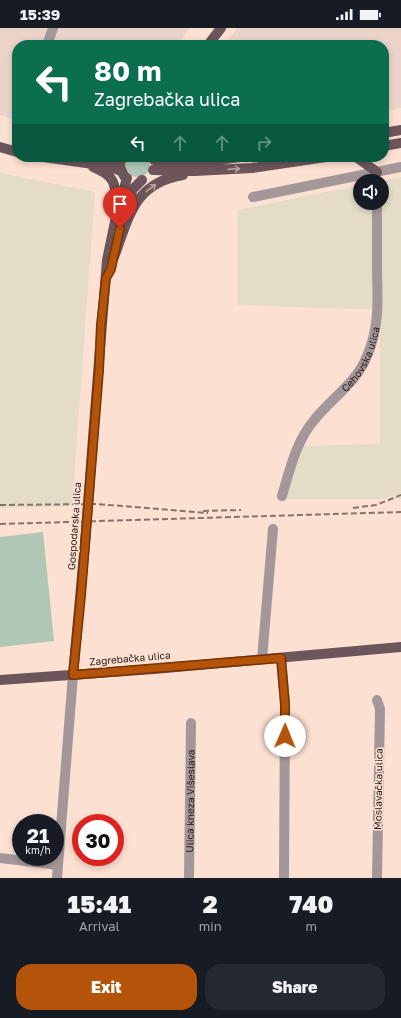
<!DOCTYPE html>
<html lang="en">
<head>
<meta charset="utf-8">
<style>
  body { margin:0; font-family:"Golos Text",sans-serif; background:#242831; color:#f1f3f6; height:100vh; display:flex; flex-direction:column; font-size:15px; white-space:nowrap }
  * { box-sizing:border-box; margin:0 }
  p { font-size:13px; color:#9ea1a6 }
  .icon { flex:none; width:22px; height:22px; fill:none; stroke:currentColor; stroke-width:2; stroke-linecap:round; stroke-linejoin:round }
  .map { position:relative; height:850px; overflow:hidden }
  .drawer { display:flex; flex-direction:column; background:#171b24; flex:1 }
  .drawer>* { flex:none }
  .hud { position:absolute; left:12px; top:12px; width:377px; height:122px; border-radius:16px; box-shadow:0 2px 6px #0003; background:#0b6e4f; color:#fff; overflow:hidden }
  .controls { position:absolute; left:353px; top:146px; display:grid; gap:8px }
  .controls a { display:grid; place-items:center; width:36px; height:36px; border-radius:50%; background:#171b24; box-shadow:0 2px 6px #0003; font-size:20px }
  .speed { position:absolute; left:12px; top:786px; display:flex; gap:8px; font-size:20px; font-weight:700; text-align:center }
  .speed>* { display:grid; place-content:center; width:52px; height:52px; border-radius:50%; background:#171b24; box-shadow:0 2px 6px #0003; line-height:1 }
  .speed small { font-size:10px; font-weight:400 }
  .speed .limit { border:6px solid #d22; background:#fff; color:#111 }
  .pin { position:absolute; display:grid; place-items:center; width:34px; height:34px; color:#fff; margin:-41px -17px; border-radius:50% 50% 50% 0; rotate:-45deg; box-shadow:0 0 4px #0007 }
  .pin .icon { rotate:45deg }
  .me { position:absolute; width:44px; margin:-22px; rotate:1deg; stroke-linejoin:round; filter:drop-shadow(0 0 3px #0008) }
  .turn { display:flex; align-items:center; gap:14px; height:84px; padding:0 16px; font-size:18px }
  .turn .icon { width:52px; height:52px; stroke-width:2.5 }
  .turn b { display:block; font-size:28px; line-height:34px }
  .lanes { display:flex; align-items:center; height:38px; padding:0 16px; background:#0003; justify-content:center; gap:20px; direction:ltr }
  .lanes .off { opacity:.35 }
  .eta { display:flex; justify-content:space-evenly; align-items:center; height:68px; text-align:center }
  .eta b { font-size:24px; font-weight:800; line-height:28px }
  .action { display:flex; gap:8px; margin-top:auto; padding:8px 16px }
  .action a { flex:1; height:46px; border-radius:16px; background:#b45309; color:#fff; font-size:16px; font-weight:800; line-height:46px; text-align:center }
  .action a+a { background:#242831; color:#f1f3f6 }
  .status { display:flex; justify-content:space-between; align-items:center; height:28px; padding:0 20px; background:#171b24; direction:ltr }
  .status svg { height:11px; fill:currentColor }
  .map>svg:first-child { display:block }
  .commercial { fill:#ebd3ca }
  .industrial { fill:#e5dcc7 }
  .green { fill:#afc7b4 }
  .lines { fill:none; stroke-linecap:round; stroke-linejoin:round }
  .minor { stroke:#a4979a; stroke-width:10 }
  .major { stroke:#6c555b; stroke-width:10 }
  .rail { stroke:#86746b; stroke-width:2; stroke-dasharray:6 3; stroke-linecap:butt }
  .major-bridge { stroke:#6c555b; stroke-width:10 }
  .oneway { stroke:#bba19c }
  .route-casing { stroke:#753606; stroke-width:10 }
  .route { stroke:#b45309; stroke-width:7 }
  .labels { text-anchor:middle; stroke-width:3; stroke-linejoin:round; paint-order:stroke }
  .street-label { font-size:10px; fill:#251b16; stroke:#fce0d1 }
</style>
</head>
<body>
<div class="status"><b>15:39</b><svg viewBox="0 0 49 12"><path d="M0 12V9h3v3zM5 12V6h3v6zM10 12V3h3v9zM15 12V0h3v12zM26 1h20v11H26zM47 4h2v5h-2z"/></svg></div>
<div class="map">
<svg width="401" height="850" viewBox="0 0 401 850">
  <rect width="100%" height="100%" fill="#fce0d1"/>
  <path class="commercial" d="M 0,0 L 190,0 L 177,17 L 17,17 L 17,93 L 0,87 Z
    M 237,0 L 401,0 L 401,80 L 384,83 L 384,17 L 225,17 Z"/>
  <path class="industrial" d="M 0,145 L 95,164 L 72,478 L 0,480 Z
    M 401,149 L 401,471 L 396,471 L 394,467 L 383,471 L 285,471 L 299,425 L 304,418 L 380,416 L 380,282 L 238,277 L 238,182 L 360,157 L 360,175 L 382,175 L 381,153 Z"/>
  <path class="green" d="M 126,129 L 148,129 C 156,146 137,157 125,142 Z
    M 43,504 L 54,613 L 0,619 L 0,509 Z"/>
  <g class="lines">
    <g class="minor">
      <path d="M 47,17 L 53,0"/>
      <path d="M 253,169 L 401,139"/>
      <path id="s1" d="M 282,468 C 290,441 296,413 315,391 C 332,370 357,354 367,328 C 379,301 378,273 377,245 C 377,222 377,198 377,175"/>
      <path d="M 281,630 L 285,676 L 284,850"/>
      <path d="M 262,631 L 273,501"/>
      <path d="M 377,672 L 380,681 L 377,850"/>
      <path d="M 0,830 L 58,837"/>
      <path d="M 57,850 L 73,647"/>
      <path id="s2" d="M 189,850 L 191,695"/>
    </g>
    <path class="major" d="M 208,17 L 221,0
      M 384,105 L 401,102
      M 384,118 L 401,115
      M 0,119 L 17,124
      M 43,129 L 108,138 L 121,143
      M 94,129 L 108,131 L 120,130
      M 121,129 L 120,139 L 124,148
      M 356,129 L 377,144
      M 154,132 C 181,139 212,133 240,129
      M 93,139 C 114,147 116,155 116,177
      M 153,142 L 195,143 L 252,140 L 326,129
      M 126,177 L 133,161 L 142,152
      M 114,229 C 129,190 133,155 183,147
      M 95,384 L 107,232 L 116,189 L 127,150
      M 73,647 L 85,515
      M 0,652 L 154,641 L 401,619"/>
    <path class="rail" d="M 0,477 L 97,476 L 208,485
      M 353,480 L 376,477 L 401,467
      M 203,483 L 241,482
      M 0,496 L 401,484"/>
    <path class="major-bridge" d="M 85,515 L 95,384"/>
  </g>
  <defs><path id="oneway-shaft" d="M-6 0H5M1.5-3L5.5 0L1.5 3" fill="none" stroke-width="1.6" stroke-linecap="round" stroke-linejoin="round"/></defs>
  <g class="oneway">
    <use href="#oneway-shaft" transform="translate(234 141) rotate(-4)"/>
    <use href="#oneway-shaft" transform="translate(151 160) rotate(-37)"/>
  </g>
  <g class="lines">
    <g class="route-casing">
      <path id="route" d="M 120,200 L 111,241 L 106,250 L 101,297 L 99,342 L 81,567 L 73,647 L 281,630 L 285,676 L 285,708"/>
    </g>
    <use href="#route" class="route"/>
  </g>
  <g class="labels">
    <g class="street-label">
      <text dy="4" stroke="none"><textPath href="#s1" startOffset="161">Cehovska ulica</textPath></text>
      <text transform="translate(74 498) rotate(-86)" y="4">Gospodarska ulica</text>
      <text transform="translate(130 630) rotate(-5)" y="4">Zagrebačka ulica</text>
      <text transform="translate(378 761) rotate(-89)" y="4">Moslavačka ulica</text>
      <text dy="4" stroke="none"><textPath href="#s2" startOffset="77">Ulica kneza Višeslava</textPath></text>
    </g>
  </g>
</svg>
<div class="controls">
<a><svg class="icon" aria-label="sound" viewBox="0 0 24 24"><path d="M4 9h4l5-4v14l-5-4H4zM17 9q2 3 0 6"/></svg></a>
</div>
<div class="speed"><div>21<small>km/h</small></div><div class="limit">30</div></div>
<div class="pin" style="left:120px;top:200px;background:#d93025"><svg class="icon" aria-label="arrive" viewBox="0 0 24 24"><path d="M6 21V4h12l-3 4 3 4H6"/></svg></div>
<svg class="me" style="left:285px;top:708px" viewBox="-20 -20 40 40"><circle r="19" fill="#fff"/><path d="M0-13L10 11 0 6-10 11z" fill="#b45309"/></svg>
<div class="hud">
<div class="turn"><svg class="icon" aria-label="left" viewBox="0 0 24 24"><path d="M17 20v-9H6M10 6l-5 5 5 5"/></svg><div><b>80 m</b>Zagrebačka ulica</div></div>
<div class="lanes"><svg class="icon" aria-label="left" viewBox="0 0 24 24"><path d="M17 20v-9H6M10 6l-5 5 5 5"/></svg><svg class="icon off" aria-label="ahead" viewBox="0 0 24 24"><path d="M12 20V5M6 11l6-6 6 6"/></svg><svg class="icon off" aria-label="ahead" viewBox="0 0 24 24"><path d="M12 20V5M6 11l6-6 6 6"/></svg><svg class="icon off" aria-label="right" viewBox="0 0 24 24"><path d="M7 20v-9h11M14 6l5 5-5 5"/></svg></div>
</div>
</div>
<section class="drawer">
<div class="eta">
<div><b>15:41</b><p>Arrival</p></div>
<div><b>2</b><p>min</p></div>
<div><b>740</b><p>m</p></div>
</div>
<div class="action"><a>Exit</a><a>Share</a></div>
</section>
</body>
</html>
